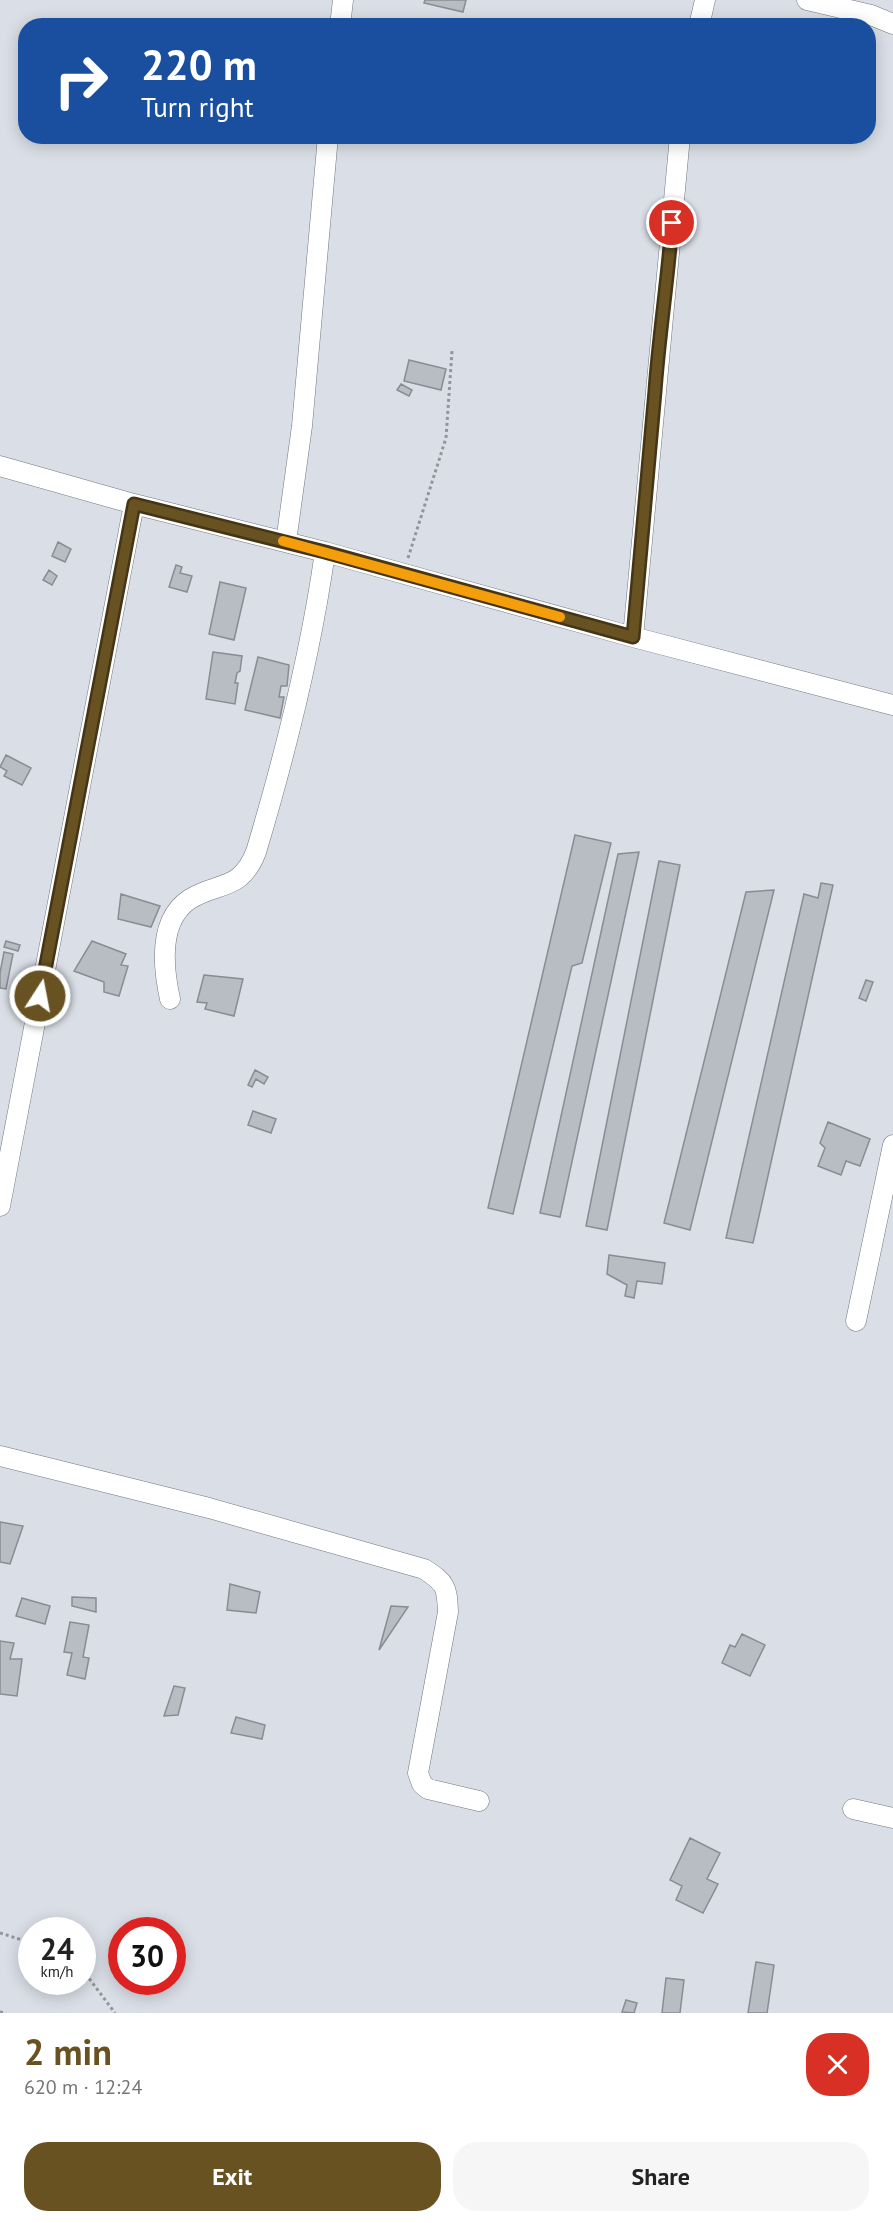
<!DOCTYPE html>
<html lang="en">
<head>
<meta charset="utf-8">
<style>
  body { margin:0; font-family:"PT Sans",sans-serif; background:#f6f6f6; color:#222; height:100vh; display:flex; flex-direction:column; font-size:22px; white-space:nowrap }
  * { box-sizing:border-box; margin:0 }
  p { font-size:20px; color:#767676 }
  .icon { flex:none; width:33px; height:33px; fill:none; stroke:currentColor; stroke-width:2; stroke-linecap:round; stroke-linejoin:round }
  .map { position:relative; height:2013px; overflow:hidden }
  .side { display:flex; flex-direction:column; background:#fff; flex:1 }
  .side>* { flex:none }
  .banner { position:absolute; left:18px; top:18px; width:858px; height:126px; border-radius:24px; box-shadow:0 3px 15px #0003; background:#1a4fa0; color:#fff; overflow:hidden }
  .speed { position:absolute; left:18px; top:1917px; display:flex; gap:12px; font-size:30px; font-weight:700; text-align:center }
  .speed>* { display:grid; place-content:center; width:78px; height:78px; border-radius:50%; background:#fff; box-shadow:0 3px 15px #0003; line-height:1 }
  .speed small { font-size:15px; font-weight:400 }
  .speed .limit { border:9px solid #d22; background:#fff; color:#111 }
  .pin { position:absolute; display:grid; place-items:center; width:51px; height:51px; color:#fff; margin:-26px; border:3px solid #fff; border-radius:50%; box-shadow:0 2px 6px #0007 }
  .me { position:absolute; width:66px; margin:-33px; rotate:11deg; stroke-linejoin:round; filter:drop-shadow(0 0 4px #0008) }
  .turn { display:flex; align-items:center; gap:21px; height:126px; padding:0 24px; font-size:27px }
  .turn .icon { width:78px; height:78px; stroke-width:2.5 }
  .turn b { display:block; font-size:42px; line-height:51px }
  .round { display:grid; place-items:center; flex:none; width:63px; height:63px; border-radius:24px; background:#f6f6f6 }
  .head { display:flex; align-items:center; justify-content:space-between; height:102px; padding:0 24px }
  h1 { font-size:36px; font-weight:800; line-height:45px; color:#695222 }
  .primary-button { display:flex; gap:12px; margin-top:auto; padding:12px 24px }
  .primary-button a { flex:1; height:69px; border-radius:24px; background:#695222; color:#fff; font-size:24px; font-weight:800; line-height:69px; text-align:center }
  .primary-button a+a { background:#f6f6f6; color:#222 }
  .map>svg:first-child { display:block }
  .building { fill:#b8bcc3; stroke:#898d93; stroke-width:1.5 }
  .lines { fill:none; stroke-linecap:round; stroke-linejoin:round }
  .minor-casing { stroke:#73777d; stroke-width:21 }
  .path { stroke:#92959a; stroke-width:3; stroke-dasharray:3 3; stroke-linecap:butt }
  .minor { stroke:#fff; stroke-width:20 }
  .route-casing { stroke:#443516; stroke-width:15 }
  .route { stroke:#695222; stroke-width:10 }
  .slow { stroke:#f59e0b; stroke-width:10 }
</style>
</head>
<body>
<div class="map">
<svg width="893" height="2013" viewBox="0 0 893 2013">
  <rect width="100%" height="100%" fill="#dadee6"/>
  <path class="building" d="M 425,0 L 466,0 L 463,12 L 424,3 Z
    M 409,360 L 446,369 L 441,390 L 404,381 Z
    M 401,384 L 412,390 L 409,396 L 397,390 Z
    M 58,542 L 71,549 L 65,562 L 52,556 Z
    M 176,565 L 182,567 L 180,573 L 192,576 L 187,592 L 169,587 Z
    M 49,570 L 57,576 L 52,585 L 43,580 Z
    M 220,582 L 246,588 L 234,640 L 209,634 Z
    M 213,652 L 242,656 L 240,671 L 237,673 L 235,683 L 238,683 L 235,704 L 206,699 Z
    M 258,657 L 289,665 L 287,686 L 281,686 L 279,697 L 284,697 L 280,718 L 245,710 Z
    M 6,755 L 31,768 L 22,785 L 4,776 L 7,771 L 0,767 Z
    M 575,835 L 611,843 L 582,963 L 572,966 L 513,1214 L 488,1208 Z
    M 639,852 L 560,1217 L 540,1213 L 618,854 Z
    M 659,861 L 680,865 L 607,1230 L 586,1226 Z
    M 821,883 L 833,885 L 753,1243 L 726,1238 L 804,894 L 818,898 Z
    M 774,890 L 690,1230 L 664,1223 L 746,892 Z
    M 121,894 L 160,906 L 151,927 L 118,919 Z
    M 6,941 L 20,945 L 18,951 L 4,947 Z
    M 92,941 L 126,954 L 121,965 L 128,966 L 119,996 L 104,992 L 104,982 L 74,971 Z
    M 4,952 L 13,954 L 6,989 L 0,988 L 0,973 Z
    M 204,975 L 243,979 L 234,1016 L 205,1009 L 207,1003 L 197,1002 Z
    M 866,980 L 873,982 L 866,1001 L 859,998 Z
    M 255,1070 L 268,1077 L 264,1084 L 256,1079 L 252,1087 L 248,1085 Z
    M 253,1111 L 276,1119 L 271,1133 L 248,1125 Z
    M 828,1122 L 870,1139 L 860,1166 L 846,1161 L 841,1175 L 818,1166 L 825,1148 L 820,1143 Z
    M 609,1255 L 665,1263 L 662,1284 L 637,1281 L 634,1298 L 625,1296 L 627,1285 L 607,1274 Z
    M 0,1522 L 23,1526 L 10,1564 L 0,1562 Z
    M 230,1584 L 260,1592 L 256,1613 L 227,1610 Z
    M 72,1597 L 96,1598 L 96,1612 L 72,1606 Z
    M 22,1598 L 50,1606 L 45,1624 L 16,1616 Z
    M 391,1606 L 408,1607 L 379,1650 Z
    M 70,1622 L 89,1625 L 83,1657 L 89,1658 L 85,1679 L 67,1675 L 72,1653 L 64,1652 Z
    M 742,1634 L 765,1645 L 750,1676 L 722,1663 L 730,1645 L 735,1647 Z
    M 0,1641 L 14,1643 L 10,1659 L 22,1659 L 17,1696 L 0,1694 Z
    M 174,1686 L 185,1688 L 178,1715 L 164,1716 Z
    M 236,1717 L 265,1725 L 262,1739 L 231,1733 Z
    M 690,1838 L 720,1853 L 707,1879 L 718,1884 L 703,1913 L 676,1900 L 682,1886 L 670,1880 Z
    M 756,1962 L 774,1965 L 767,2013 L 748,2013 Z
    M 666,1978 L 684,1980 L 680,2013 L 662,2013 Z
    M 626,2000 L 637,2003 L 634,2013 L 622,2012 Z"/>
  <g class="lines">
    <g class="minor-casing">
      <path id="minor" d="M 807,0 L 871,15 L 893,24
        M 340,26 L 343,0
        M 699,26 L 705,0
        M 0,466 L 134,504 L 325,552 L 633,637 L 893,705
        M 286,542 L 302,426 L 328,136
        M 633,637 L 680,136
        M 170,999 C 163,967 158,920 190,899 C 219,881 240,892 256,852 C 285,755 311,652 325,552
        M 0,1206 L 134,504
        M 856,1321 L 893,1145
        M 0,1456 L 209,1508 L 424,1569 C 446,1583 447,1587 448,1612 L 418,1773 L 422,1784 L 428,1789 L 479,1801
        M 853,1809 L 893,1818"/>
    </g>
    <path class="path" d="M 408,558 L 446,438 L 452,351
      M 0,1933 L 32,1943
      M 82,1969 L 115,2013
      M 0,2012 L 6,2013"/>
    <use href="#minor" class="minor"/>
  </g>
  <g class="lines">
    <g class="route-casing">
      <path id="route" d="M 40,996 L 134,504 L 325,552 L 633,637 C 641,555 648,473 655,391 C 659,335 668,279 672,223"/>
    </g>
    <use href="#route" class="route"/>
    <path class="slow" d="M 283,541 L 560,617"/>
  </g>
</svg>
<div class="speed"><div>24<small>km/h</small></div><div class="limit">30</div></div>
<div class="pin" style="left:672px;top:223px;background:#d93025"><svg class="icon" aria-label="arrive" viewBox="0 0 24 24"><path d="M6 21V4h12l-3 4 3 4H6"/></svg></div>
<svg class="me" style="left:40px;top:996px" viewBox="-20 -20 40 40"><circle r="17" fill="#695222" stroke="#fff" stroke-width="3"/><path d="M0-11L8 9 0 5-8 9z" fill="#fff"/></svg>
<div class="banner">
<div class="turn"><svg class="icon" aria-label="right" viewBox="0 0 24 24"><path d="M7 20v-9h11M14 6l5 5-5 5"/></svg><div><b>220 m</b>Turn right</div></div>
</div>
</div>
<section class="side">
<div class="head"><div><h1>2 min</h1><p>620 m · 12:24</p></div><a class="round" style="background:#d93025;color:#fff"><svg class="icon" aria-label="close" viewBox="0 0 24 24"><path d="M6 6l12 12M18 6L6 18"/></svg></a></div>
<div class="primary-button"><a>Exit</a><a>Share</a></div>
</section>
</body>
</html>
